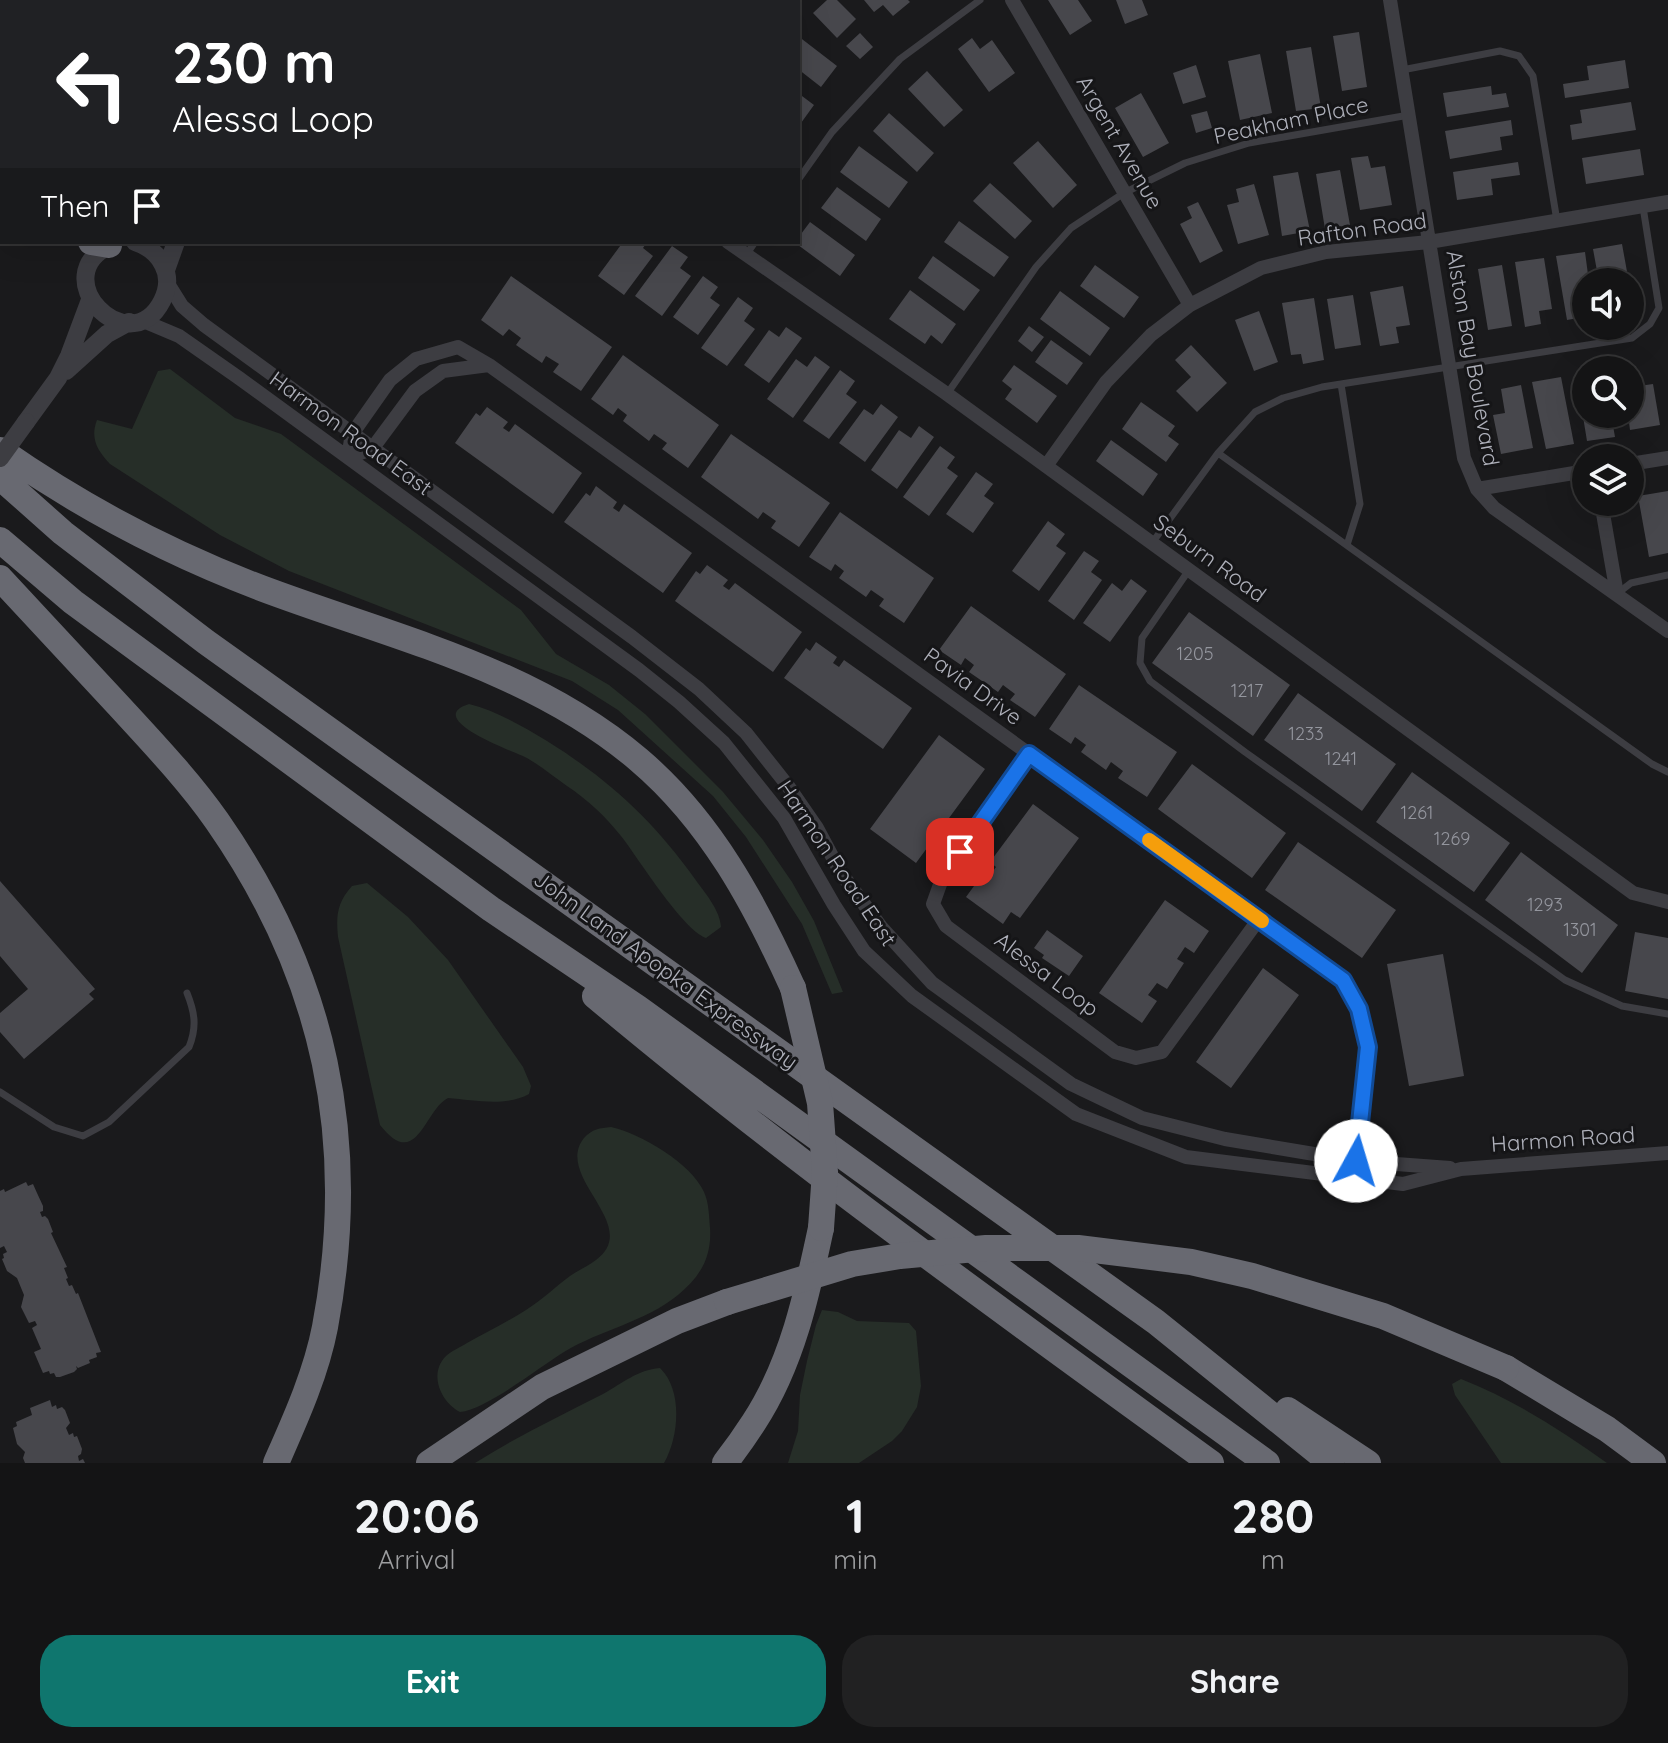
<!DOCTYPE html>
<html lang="en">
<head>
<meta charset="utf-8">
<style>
  body { margin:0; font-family:Quicksand,sans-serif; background:#212122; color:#f1f3f6; height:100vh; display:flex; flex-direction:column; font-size:30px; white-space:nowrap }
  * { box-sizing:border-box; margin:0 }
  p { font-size:26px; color:#9d9ea0 }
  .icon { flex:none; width:44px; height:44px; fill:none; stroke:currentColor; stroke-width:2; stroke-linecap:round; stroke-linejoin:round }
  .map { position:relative; height:1463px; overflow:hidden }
  .panel { display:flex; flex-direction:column; background:#141415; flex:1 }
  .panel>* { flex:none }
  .top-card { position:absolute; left:0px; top:0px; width:800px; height:244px; box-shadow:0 8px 32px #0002,0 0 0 2px #333334; background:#202124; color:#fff; overflow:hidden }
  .fabs { position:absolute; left:1572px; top:268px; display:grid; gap:16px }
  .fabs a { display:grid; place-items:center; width:72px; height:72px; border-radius:50%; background:#141415; box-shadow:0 8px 32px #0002,0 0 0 2px #333334; font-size:40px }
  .pin { position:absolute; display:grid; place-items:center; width:68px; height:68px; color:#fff; margin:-34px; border-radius:16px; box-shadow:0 4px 12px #0006 }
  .me { position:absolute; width:88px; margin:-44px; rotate:6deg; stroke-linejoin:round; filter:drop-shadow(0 0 6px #0008) }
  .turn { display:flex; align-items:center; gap:28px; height:168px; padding:0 40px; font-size:36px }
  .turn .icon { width:104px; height:104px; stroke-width:2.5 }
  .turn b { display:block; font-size:56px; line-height:68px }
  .then { display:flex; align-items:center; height:76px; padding:0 40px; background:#0003; gap:16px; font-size:30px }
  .eta { display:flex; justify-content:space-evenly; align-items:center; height:136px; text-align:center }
  .eta b { font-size:48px; font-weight:700; line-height:56px }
  .button { display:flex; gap:16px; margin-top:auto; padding:16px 40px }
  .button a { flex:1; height:92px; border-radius:32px; background:#0f766e; color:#fff; font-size:32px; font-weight:700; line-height:92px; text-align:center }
  .button a+a { background:#212122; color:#f1f3f6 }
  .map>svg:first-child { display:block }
  .green { fill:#262e28 }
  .building { fill:#47474c }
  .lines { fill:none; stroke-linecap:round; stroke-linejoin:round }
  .service { stroke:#3d3d42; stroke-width:7 }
  .minor { stroke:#3d3d42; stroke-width:14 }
  .tertiary { stroke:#3d3d42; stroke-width:18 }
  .motorway { stroke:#686971; stroke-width:26 }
  .tertiary-bridge { stroke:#3d3d42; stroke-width:18 }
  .motorway-bridge { stroke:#686971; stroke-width:26 }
  .route-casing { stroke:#114b97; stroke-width:20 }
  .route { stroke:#1a73e8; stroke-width:14 }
  .slow { stroke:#f59e0b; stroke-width:14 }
  .labels { text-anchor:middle; stroke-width:6; stroke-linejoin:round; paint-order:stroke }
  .number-label { font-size:18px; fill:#94969e }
  .street-label { font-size:22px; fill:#aeb0ba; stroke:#151517 }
</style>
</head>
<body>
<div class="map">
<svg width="1668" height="1463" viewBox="0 0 1668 1463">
  <rect width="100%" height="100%" fill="#1a1a1c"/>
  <path class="green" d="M 170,369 L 235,418 L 281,434 L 521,610 L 556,654 L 609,685 L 645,714 L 723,792 L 763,840 L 792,882 L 814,921 L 843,992 L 832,994 L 802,924 L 746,837 L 713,796 L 618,710 L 572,681 L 289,571 L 220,535 L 110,464 C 97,450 90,438 97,420 L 132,429 L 158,371 Z
    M 469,704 C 497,711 522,726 547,741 C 608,779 653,820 695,879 C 705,893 720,910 721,927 L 706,938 C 682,929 639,859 621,836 C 605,816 588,800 567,786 C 554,777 541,766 527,758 C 518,753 421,719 469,704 Z
    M 367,883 L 408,917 L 448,960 L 523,1067 L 531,1086 L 529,1094 C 506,1107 474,1100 448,1098 C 424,1110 417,1172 380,1125 L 338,937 C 336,915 337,903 352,886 Z
    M 611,1127 C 641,1134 691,1163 704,1192 C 709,1203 709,1216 710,1228 C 712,1257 700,1277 678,1295 C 645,1322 600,1330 564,1352 C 538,1368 487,1409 460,1412 C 441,1402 428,1374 446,1356 C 451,1351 461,1347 467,1343 C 487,1332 507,1322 526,1310 C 542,1300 555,1287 570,1276 C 579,1270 588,1266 596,1260 C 643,1225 553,1177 584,1138 C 592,1129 600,1128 611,1127 Z
    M 822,1310 L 838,1312 L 857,1321 L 909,1323 L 916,1331 L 921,1386 L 917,1407 L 902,1431 L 892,1441 L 859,1463 L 788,1463 L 798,1431 L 800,1395 L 807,1361 L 816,1325 Z
    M 660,1368 C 683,1390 679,1437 664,1463 L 475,1463 C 516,1437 560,1416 603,1394 C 623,1383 637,1370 660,1368 Z
    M 1461,1379 C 1514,1400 1561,1430 1607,1463 L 1501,1463 L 1455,1395 L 1452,1384 Z"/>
  <path class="building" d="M 827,0 L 837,0 L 856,19 L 837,38 L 813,13 Z
    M 864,0 L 908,0 L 910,2 L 893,16 L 883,5 L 874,12 Z
    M 1048,0 L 1078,0 L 1092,21 L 1070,35 Z
    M 1116,0 L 1142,0 L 1148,15 L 1125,24 Z
    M 1359,32 L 1367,87 L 1342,91 L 1333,36 Z
    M 860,33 L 873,47 L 860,59 L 846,46 Z
    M 798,36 L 837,66 L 821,87 L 798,69 Z
    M 972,38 L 980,49 L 992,40 L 1015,73 L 989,92 L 958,49 Z
    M 1311,47 L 1321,108 L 1296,111 L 1286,51 Z
    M 1260,54 L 1272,113 L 1240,120 L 1228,61 Z
    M 1625,60 L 1629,88 L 1565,98 L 1563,84 L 1589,80 L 1587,66 Z
    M 1196,65 L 1206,97 L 1183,104 L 1173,73 Z
    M 927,71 L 963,110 L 944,127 L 908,89 Z
    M 1491,86 L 1492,95 L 1506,93 L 1509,107 L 1447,117 L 1443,93 Z
    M 798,93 L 814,105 L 801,123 L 798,121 Z
    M 1141,93 L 1169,143 L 1143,157 L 1115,108 Z
    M 1631,102 L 1636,130 L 1572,140 L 1570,125 L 1582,123 L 1580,110 Z
    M 1207,111 L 1212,128 L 1196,133 L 1191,115 Z
    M 889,113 L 934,153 L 917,172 L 873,131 Z
    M 1511,120 L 1513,135 L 1500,137 L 1502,150 L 1450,159 L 1445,131 Z
    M 1038,141 L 1077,185 L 1053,208 L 1013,163 Z
    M 859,146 L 908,182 L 889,208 L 840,172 Z
    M 1640,149 L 1644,175 L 1586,184 L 1582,158 Z
    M 1368,156 L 1371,168 L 1385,166 L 1392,205 L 1360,210 L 1351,158 Z
    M 1518,162 L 1520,175 L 1491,179 L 1493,195 L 1457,200 L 1453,172 Z
    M 1340,170 L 1350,225 L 1325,229 L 1316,174 Z
    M 1298,172 L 1310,231 L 1282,236 L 1273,176 Z
    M 990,183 L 1032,221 L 1015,239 L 973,201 Z
    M 1254,184 L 1269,235 L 1238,244 L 1227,205 L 1239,202 L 1236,189 Z
    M 837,187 L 881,219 L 866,241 L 821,208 Z
    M 1198,202 L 1223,251 L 1200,263 L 1180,224 L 1192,218 L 1187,207 Z
    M 959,221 L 1009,257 L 994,277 L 944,242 Z
    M 810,222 L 855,255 L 840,276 L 794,242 L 798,242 L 798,238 Z
    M 623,242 L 647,242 L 643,248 L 653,256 L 624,295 L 598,276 Z
    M 1622,244 L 1628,277 L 1616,279 L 1617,282 L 1599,282 L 1593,249 Z
    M 672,246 L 688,257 L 680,268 L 691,276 L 662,316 L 635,296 Z
    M 1585,252 L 1589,282 L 1586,282 L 1586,304 L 1582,305 L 1584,317 L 1567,320 L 1556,256 Z
    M 933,256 L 980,290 L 964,311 L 918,278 Z
    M 1544,258 L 1552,309 L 1539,311 L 1541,324 L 1525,327 L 1515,262 Z
    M 1095,265 L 1139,297 L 1124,318 L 1080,286 Z
    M 1502,265 L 1512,326 L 1488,330 L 1478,269 Z
    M 511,276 L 612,347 L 581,391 L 553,372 L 559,364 L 546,356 L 542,363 L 516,345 L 521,338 L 509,329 L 503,336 L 481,320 Z
    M 703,276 L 718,287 L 710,298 L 720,305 L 698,335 L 673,317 Z
    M 1403,286 L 1410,325 L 1396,327 L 1399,343 L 1380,346 L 1370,292 Z
    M 910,290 L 956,324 L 942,344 L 931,335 L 925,344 L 889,319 Z
    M 1060,291 L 1110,328 L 1090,356 L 1040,319 Z
    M 1353,295 L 1361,345 L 1335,349 L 1327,299 Z
    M 738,297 L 753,308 L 744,321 L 755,329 L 727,366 L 701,348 Z
    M 1314,298 L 1324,360 L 1303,364 L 1301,354 L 1291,355 L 1282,303 Z
    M 1259,311 L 1278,362 L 1254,371 L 1235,320 Z
    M 1029,326 L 1044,337 L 1032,352 L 1018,341 Z
    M 786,327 L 802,338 L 769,383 L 744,365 L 769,330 L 779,337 Z
    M 1051,340 L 1083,363 L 1067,385 L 1035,362 Z
    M 1191,345 L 1227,383 L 1197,412 L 1176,391 L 1191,377 L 1175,360 Z
    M 623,355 L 719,425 L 688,468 L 662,449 L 667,443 L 654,434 L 649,441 L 623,421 L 627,415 L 618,408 L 613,415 L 591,399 Z
    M 815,356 L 830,367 L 793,418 L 767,399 L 796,359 L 807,367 Z
    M 1014,365 L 1057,396 L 1037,423 L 1005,399 L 1012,389 L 1002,381 Z
    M 1636,366 L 1639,386 L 1653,384 L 1660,425 L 1630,430 L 1628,414 L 1630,414 L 1630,370 L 1618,368 Z
    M 840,370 L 855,381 L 846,394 L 857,402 L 829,439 L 803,421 Z
    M 1586,373 L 1586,414 L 1611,414 L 1615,437 L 1587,441 L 1576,374 Z
    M 1561,377 L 1574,444 L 1546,449 L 1532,382 Z
    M 1521,385 L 1533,448 L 1501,454 L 1493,415 L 1505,413 L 1501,389 Z
    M 1141,402 L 1175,426 L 1168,436 L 1179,444 L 1166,462 L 1122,429 Z
    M 881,404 L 898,417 L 865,462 L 839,443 L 864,409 L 873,415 Z
    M 487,407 L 508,422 L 503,428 L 509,432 L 515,424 L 582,473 L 553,514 L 455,443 L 476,413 L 480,416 Z
    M 919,426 L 934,437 L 897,489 L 871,470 L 899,430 L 911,438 Z
    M 731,434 L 830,503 L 799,547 L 771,528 L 776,521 L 763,512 L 758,519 L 701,477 Z
    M 1111,440 L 1158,474 L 1143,496 L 1096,461 Z
    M 940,446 L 955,457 L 947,468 L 958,476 L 929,516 L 903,497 Z
    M 976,472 L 993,484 L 984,496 L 994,503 L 973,533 L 946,514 Z
    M 596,486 L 617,502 L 613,508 L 619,512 L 624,504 L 692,553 L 663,593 L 564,522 L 586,493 L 590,496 Z
    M 1668,491 L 1668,553 L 1649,557 L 1638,496 Z
    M 840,512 L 934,578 L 904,623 L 879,606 L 884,599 L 871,590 L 866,597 L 839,578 L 844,571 L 835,564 L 831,571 L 809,557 Z
    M 1048,521 L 1065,534 L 1056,546 L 1066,553 L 1039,591 L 1012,571 Z
    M 1084,551 L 1099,561 L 1091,572 L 1102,580 L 1074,620 L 1048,601 Z
    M 707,565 L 728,580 L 723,586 L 729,590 L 735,583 L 802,632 L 773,672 L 675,601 L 696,571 L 700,574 Z
    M 1131,579 L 1147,591 L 1110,642 L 1083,623 L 1112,583 L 1122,591 Z
    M 971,606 L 1066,674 L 1035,717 L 1010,700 L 1015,694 L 1003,685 L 998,692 L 969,672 L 974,665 L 965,658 L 961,665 L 939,650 Z
    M 1189,612 L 1290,685 L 1253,736 L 1152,663 Z
    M 816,642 L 837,657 L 833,663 L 839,667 L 844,660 L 912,708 L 883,749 L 784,678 L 806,648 L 810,651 Z
    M 1079,685 L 1177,752 L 1147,797 L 1118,778 L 1123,771 L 1111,762 L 1106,770 L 1081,752 L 1086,745 L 1075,737 L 1071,744 L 1049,729 Z
    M 1298,693 L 1396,764 L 1362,811 L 1264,740 Z
    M 939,735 L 985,769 L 916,863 L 870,829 Z
    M 1192,764 L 1286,833 L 1252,878 L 1158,809 Z
    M 1412,772 L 1510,843 L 1474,892 L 1376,822 Z
    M 1033,804 L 1079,838 L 1020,918 L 1011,912 L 1003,924 L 966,897 L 982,875 L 987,879 L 996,867 L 990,862 Z
    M 1298,842 L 1396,910 L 1362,958 L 1265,890 Z
    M 1521,852 L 1618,925 L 1582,973 L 1485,900 Z
    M 0,881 L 95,989 L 89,994 L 94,999 L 24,1059 L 0,1032 L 0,1013 L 28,989 L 0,956 Z
    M 1165,900 L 1209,931 L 1194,953 L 1185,947 L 1177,959 L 1184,963 L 1167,989 L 1157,983 L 1148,995 L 1157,1001 L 1142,1023 L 1099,993 Z
    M 1047,930 L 1083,956 L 1069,976 L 1042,958 L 1044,955 L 1034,948 Z
    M 1635,932 L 1668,938 L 1668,999 L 1625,991 Z
    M 1443,954 L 1464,1076 L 1409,1086 L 1387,964 Z
    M 1263,968 L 1299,995 L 1231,1088 L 1196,1062 Z
    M 26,1182 L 28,1186 L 33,1184 L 37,1193 L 43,1206 L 43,1211 L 40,1212 L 42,1217 L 45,1216 L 48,1219 L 53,1232 L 51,1233 L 67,1267 L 64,1268 L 68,1278 L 66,1279 L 69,1286 L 72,1285 L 76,1294 L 78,1293 L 101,1352 L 96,1353 L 97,1357 L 89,1360 L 90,1363 L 78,1368 L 76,1366 L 77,1369 L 74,1372 L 60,1377 L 56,1377 L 54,1373 L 50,1374 L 49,1371 L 43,1373 L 34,1352 L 41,1349 L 32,1328 L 37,1325 L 35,1321 L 29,1323 L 21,1307 L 24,1295 L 17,1278 L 7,1271 L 2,1259 L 4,1258 L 3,1254 L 7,1252 L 4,1246 L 0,1248 L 0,1191 L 4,1189 L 5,1192 Z
    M 50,1400 L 52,1407 L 56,1405 L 57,1409 L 62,1407 L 65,1410 L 70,1423 L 66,1428 L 69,1435 L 73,1433 L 74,1437 L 77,1436 L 82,1449 L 81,1454 L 78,1456 L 79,1461 L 83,1459 L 85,1463 L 25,1463 L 23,1458 L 25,1452 L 17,1444 L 13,1428 L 17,1426 L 16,1422 L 32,1415 L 30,1408 Z"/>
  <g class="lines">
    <path class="service" d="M 1402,70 L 1500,51 L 1519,56 L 1533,76 L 1557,221
      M 798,180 L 832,132 L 900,59 L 980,0
      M 746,255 L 755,242
      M 1341,384 L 1360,504 L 1347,545
      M 947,394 L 1036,267 L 1071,228 L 1124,193 L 1185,163 L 1249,143 L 1409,115
      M 1218,453 L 1652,764 L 1668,772
      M 1152,543 L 1218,453 L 1255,412 L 1283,398 L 1322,387 L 1632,338 L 1650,324 L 1659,308 L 1643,207
      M 1189,570 L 1142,638 L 1140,663 L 1150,681 L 1245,752 L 1565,980 L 1622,1006 L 1668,1014
      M 1618,593 L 1631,583 L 1668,575
      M 0,1092 L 54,1127 L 83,1136 L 109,1122 L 189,1047 C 197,1027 195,1013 187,993"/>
    <path class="minor" d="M 1012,0 L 1190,305
      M 1390,0 L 1464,458 L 1477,489 L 1494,508 L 1668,631
      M 782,2 L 784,0
      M 728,242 L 947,394 L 1633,893 L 1668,902
      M 167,282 L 182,306 L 204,325 L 632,637 L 699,689 L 746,733 L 788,786 L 817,828 L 841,873 L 881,927 L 932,983 L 1071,1084 L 1142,1118 L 1225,1139 L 1356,1161 L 1450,1168
      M 141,320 L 179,336 L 239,378 L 639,670 L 679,702 L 724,743 L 784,818 L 834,905 L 864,951 L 912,996 L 1076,1114 L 1186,1157 L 1403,1184 L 1461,1169 L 1668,1153
      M 489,365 L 443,371 L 415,391 L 372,449 L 348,457 L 352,434 L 390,380 L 416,359 L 458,347 L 489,365 L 1343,980 L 1359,1009 L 1368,1047 L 1354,1179
      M 1630,464 L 1668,458
      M 1046,466 L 1106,382 L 1151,335 L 1190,305 L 1261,268 L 1326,252 L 1429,242 L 1668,202
      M 1477,489 L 1586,471
      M 1601,502 L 1617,594
      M 1029,754 L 943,876 L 933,904 L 946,926 L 1115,1052 L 1136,1058 L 1162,1052 L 1259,919"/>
    <path class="tertiary" d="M 330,2 L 331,0
      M 113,244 C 41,275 129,365 162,301 C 168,289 169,276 163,265 C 157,252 147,246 135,242
      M 166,270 L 176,242
      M 66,371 L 107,334 L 129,322
      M 26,422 L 58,378 L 69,356 L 90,300"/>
    <path class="motorway" d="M 0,176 L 2,178
      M 91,242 L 109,245
      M 0,450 C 80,506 169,553 261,588 C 391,637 531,668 639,760 C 711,821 755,904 793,988
      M 0,477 L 63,533 L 206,642 L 1156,1322 L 1331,1463
      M 0,540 L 73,602 L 491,909 L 638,1008 L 1267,1463
      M 0,578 C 40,621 80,664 119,706 C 153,743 189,781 217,821 C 325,976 360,1141 325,1327 C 316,1374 295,1420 276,1463
      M 595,996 C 793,1162 1002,1311 1211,1463
      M 1506,1368 L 1607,1429 L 1653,1463
      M 1288,1410 L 1368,1463
      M 429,1463 L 542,1387 L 677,1321 L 727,1302
      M 725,1463 C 735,1450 745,1436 754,1422 C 792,1364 807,1294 821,1228"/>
    <path class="tertiary-bridge" d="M 0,458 L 26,422"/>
    <path class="motorway-bridge" d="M 793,988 L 820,1103 L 825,1172 L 821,1228
      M 727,1302 L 852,1264 L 900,1256 L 986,1248 L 1078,1248 L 1191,1262 L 1252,1276 L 1383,1316 L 1506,1368"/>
  </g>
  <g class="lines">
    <g class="route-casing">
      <path id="route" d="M 960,852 L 1029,754 L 1343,980 L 1359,1009 L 1368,1047 L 1356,1161"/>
    </g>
    <use href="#route" class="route"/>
    <path class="slow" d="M 1149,840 L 1262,921"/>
  </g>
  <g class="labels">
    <g class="number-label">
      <text x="1195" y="660">1205</text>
      <text x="1247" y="697">1217</text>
      <text x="1306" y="740">1233</text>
      <text x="1341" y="765">1241</text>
      <text x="1417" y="819">1261</text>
      <text x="1452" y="845">1269</text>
      <text x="1545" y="911">1293</text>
      <text x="1580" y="936">1301</text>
    </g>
    <g class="street-label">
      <text transform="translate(1291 120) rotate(-12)" y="8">Peakham Place</text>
      <text transform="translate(1120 142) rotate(60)" y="8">Argent Avenue</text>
      <text transform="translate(1362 229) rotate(-8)" y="8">Rafton Road</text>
      <text transform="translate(1473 358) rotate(80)" y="8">Alston Bay Boulevard</text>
      <text transform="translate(351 433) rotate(36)" y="8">Harmon Road East</text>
      <text transform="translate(1210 558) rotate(36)" y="8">Seburn Road</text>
      <text transform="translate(973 686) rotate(36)" y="8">Pavia Drive</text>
      <text transform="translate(837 863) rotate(56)" y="8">Harmon Road East</text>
      <text transform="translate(666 970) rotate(36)" y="8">John Land Apopka Expressway</text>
      <text transform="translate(1047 974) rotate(37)" y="8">Alessa Loop</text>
      <text transform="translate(1563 1139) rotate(-4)" y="8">Harmon Road</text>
    </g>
  </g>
</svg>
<div class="fabs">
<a><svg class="icon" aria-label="sound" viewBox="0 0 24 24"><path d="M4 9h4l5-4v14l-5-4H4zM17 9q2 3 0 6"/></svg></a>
<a><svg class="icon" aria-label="search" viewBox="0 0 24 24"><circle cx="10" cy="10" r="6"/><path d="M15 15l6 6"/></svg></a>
<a><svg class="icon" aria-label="layers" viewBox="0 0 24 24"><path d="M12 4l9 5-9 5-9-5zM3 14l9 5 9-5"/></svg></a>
</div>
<div class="pin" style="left:960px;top:852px;background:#d93025"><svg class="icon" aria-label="arrive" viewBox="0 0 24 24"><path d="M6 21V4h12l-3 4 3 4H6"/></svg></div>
<svg class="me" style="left:1356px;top:1161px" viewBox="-20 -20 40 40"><circle r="19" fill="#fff"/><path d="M0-13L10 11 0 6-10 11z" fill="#1a73e8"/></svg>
<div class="top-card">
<div class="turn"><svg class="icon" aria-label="left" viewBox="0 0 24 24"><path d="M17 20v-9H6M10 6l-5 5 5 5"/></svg><div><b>230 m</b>Alessa Loop</div></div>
<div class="then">Then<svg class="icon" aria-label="arrive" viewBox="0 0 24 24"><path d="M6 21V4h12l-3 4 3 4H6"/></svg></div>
</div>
</div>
<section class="panel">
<div class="eta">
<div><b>20:06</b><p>Arrival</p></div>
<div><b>1</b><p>min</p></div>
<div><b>280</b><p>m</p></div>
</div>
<div class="button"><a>Exit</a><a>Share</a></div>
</section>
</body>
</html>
